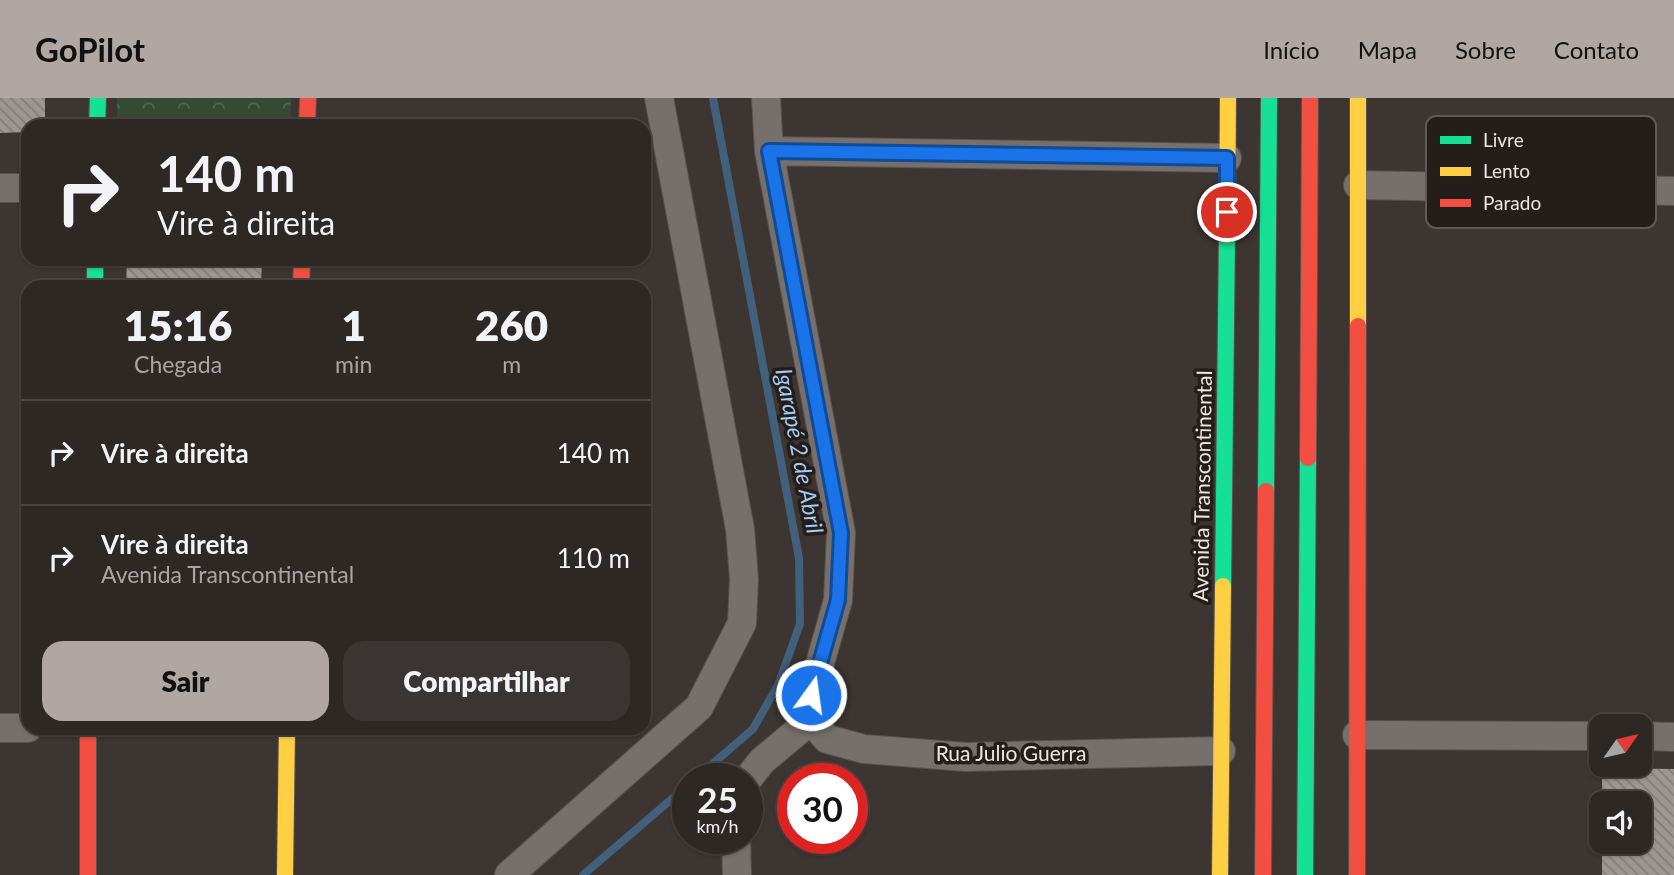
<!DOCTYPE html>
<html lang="pt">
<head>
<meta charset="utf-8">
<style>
  body { margin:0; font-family:Lato,sans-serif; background:#3a3432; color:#f1f3f6; height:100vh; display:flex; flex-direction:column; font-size:26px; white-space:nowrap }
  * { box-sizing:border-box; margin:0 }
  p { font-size:23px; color:#a7a6a7 }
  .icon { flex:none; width:38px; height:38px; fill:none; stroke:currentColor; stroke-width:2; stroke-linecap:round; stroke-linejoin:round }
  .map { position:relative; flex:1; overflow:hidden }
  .side { position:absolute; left:21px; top:182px; width:630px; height:455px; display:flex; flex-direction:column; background:#2e2825; border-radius:21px; box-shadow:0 2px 5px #0004,0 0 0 2px #494442 }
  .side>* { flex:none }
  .top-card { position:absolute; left:21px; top:21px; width:630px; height:147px; border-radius:21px; box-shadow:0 2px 5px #0004,0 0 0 2px #494442; background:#2e2825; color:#f1f3f6; overflow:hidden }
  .needle { width:46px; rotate:56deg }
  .fabs { position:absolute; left:1589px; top:616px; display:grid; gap:14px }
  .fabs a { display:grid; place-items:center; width:63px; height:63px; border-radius:14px; background:#2e2825; box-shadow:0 2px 5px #0004,0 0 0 2px #494442; font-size:35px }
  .speed { position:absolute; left:672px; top:665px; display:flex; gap:14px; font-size:35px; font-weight:700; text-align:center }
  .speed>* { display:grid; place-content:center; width:91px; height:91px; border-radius:50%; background:#2e2825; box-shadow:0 2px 5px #0004,0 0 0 2px #494442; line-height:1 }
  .speed small { font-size:18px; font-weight:400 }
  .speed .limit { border:10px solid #d22; background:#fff; color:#111 }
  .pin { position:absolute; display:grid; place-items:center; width:60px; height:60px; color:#fff; margin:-30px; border:4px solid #fff; border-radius:50%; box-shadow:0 2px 7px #0007 }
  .me { position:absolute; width:77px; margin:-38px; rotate:14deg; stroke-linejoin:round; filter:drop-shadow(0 0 5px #0008) }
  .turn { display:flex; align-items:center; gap:24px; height:147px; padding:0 21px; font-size:32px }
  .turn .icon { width:91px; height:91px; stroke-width:2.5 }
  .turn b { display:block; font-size:49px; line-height:60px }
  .eta { display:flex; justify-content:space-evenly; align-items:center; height:119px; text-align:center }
  .eta b { font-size:42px; font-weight:800; line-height:49px }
  .cta { display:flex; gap:14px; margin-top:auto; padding:14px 21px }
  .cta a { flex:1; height:80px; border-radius:21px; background:#b0a7a3; color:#111; font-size:28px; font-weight:800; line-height:80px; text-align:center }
  .cta a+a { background:#3a3432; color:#f1f3f6 }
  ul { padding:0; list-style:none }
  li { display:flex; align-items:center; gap:21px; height:105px; padding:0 21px; border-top:2px solid #494442 }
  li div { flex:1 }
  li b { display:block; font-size:26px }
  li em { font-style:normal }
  header { display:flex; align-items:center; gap:42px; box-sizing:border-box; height:98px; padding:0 35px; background:#b0a7a3; color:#111 }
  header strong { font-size:33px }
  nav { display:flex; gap:38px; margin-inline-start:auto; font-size:24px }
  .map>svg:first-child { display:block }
  .forest { fill:url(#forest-crowns) }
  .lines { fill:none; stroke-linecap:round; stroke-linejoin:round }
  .stream { stroke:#42607c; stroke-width:8 }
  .building { fill:url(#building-back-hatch) }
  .street-casing { stroke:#58524d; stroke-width:30 }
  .fast-casing { stroke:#58524d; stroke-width:18 }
  .slow-casing { stroke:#58524d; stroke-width:18 }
  .jam-casing { stroke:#58524d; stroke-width:18 }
  .street { stroke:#76706c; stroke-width:28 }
  .fast { stroke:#16e098; stroke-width:16 }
  .slow { stroke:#ffcf43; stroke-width:16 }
  .jam { stroke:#f24e42; stroke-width:16 }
  .route-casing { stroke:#114b97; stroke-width:18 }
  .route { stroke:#1a73e8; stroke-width:12 }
  .labels { text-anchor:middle; stroke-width:7; stroke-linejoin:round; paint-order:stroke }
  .street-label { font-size:21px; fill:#eee5e0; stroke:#241d1a }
  .water-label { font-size:23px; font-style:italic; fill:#a1ccf6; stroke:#241d1a }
  .key { fill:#241d1a; stroke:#615955; stroke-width:2 }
  .key-label { font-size:19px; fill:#eee5e0 }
</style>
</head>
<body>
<header>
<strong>GoPilot</strong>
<nav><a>Início</a><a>Mapa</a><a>Sobre</a><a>Contato</a></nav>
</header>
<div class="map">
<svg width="1674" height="777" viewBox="0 0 1674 777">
  <defs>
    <pattern id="forest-crowns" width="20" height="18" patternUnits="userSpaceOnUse" patternTransform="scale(1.75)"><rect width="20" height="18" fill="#354a34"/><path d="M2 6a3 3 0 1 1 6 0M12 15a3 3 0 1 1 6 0" fill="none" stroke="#536451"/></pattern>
    <pattern id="building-back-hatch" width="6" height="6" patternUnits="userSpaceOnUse" patternTransform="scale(1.75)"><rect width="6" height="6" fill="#9d9692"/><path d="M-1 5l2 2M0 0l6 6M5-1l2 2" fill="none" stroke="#837e7a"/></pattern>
  </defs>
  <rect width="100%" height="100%" fill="#3d3531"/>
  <path class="forest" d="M 117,0 L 291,0 L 290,28 L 117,28 Z"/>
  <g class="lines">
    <path class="stream" d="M 695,681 L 753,631 L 778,587 L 800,526 L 799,460 L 713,0
      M 583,777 L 688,687"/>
  </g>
  <path class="building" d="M 0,0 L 45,0 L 45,28 L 28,28 L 28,34 L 0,35 Z
    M 127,161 L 262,161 L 261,189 L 126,189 Z
    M 1602,670 L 1674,671 L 1674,777 L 1602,777 L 1602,744 L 1640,744 L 1640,705 L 1602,705 Z"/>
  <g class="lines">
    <g class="street-casing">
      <path id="street" d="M 766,0 L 769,53 L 841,435 L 838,502 L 811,597 L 811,622 L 827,641 L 864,651 L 966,659 L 1221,653
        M 769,53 L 1227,60
        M 1358,87 L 1674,93
        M 0,90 L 28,90
        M 0,630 L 28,630
        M 1357,637 L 1601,638
        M 1640,638 L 1674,639
        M 747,682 L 762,663 L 811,622
        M 736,740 L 737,777
        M 509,777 L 699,609 L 742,525 L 744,481 L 740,431 L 659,0"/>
    </g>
    <g class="fast-casing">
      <path id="fast" d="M 97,28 L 98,0
        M 95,161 L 95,189
        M 1266,393 L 1269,0
        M 1223,488 L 1227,137
        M 1305,777 L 1308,360"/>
    </g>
    <g class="slow-casing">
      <path id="slow" d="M 1227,137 L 1228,0
        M 1358,228 L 1358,0
        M 285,777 L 287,630
        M 1220,777 L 1223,488"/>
    </g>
    <g class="jam-casing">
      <path id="jam" d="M 307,28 L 308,0
        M 301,189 L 302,161
        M 1308,360 L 1310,0
        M 88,630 L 88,777
        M 1263,777 L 1266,393
        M 1357,777 L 1358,228"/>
    </g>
    <use href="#street" class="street"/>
    <use href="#fast" class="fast"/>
    <use href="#slow" class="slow"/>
    <use href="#jam" class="jam"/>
  </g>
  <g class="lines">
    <g class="route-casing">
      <path id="route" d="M 811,597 L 838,502 L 841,435 L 769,53 L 1227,60 L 1227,114"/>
    </g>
    <use href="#route" class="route"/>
  </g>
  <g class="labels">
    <g class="street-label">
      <text transform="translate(1203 388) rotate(-89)" y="7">Avenida Transcontinental</text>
      <text x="1011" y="663">Rua Julio Guerra</text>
    </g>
    <g class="water-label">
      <text transform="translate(799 353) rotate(79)" y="8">Igarapé 2 de Abril</text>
    </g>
  </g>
  <rect x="1426" y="18" width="230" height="112" rx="10" class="key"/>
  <rect x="1440" y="38" width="31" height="8" fill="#16e098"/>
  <rect x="1440" y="69" width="31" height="9" fill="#ffcf43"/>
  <rect x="1440" y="101" width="31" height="8" fill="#f24e42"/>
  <g class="key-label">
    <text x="1483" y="49">Livre</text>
    <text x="1483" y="80">Lento</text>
    <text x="1483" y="112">Parado</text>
  </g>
</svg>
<div class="fabs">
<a><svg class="needle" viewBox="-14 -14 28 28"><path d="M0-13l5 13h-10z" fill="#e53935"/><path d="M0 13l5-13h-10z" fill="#a7a6a7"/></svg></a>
<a><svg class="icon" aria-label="sound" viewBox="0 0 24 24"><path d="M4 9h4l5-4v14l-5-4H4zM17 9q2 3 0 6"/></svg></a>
</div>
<div class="speed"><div>25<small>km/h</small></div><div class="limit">30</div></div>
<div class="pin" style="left:1227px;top:114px;background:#d93025"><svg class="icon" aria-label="arrive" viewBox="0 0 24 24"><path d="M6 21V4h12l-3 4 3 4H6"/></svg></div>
<svg class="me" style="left:811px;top:597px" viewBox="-20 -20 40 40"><circle r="17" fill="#1a73e8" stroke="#fff" stroke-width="3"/><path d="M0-11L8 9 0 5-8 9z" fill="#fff"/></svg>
<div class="top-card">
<div class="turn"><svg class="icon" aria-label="right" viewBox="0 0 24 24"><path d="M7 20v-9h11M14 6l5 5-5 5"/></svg><div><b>140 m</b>Vire à direita</div></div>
</div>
<section class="side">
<div class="eta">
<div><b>15:16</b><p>Chegada</p></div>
<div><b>1</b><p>min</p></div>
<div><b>260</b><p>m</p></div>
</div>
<ul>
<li><svg class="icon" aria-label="right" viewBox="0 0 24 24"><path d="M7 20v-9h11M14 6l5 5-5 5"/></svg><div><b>Vire à direita</b></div><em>140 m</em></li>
<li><svg class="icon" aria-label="right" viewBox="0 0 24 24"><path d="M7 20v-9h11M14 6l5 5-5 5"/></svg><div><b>Vire à direita</b><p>Avenida Transcontinental</p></div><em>110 m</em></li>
</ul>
<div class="cta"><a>Sair</a><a>Compartilhar</a></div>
</section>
</div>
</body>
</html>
